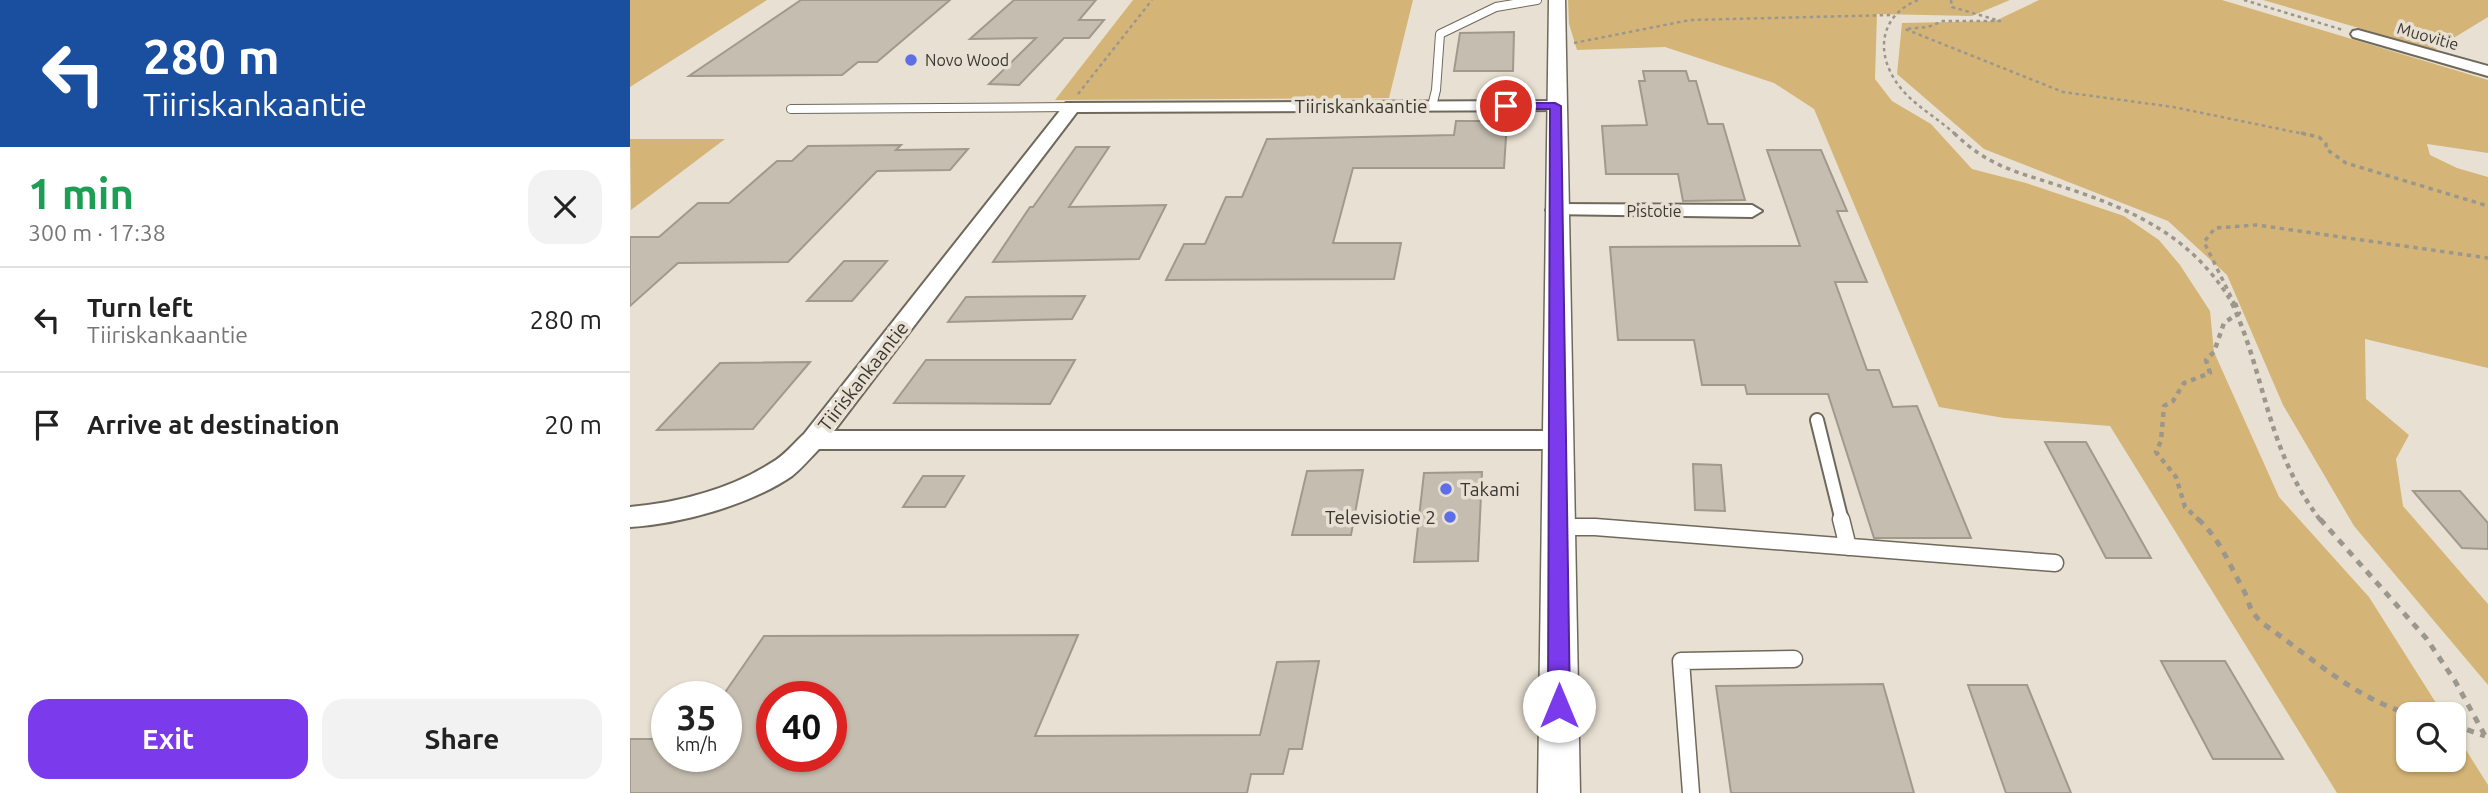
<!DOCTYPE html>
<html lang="en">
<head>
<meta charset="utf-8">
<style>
  body { margin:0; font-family:Ubuntu,sans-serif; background:#f2f2f2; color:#222; height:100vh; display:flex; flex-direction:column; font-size:26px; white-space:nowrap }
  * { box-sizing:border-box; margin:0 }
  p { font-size:23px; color:#767676 }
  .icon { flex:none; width:38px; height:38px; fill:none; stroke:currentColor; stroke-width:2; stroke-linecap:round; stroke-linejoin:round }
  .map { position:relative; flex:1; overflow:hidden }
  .side { display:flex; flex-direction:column; background:#fff; width:630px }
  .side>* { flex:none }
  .banner { background:#1a4fa0; color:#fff; overflow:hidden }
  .tools { position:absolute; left:1766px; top:702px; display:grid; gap:14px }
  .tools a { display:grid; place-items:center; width:70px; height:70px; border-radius:14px; background:#fff; box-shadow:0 2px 5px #0004; font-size:35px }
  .speed { position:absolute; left:21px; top:681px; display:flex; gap:14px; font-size:35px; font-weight:700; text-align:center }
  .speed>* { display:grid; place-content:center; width:91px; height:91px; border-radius:50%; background:#fff; box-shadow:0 2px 5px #0004; line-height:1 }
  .speed small { font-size:18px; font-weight:400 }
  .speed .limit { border:10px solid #d22; background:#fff; color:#111 }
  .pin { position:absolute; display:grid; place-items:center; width:60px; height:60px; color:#fff; margin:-30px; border:4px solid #fff; border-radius:50%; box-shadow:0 2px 7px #0007 }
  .me { position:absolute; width:77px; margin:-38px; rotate:0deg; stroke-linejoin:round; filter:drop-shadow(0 0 5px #0008) }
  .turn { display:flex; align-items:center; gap:24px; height:147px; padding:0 28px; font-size:32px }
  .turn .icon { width:91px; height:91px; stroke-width:2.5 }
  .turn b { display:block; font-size:49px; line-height:60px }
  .round { display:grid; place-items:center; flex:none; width:74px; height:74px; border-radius:21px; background:#f2f2f2 }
  .overview { display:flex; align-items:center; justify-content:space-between; height:119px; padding:0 28px }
  h1 { font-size:42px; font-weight:700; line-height:52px; color:#1e9e55 }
  .button { display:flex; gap:14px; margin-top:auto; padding:14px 28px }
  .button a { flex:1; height:80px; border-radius:21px; background:#7c3aed; color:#fff; font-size:28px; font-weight:700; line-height:80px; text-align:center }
  .button a+a { background:#f2f2f2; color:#222 }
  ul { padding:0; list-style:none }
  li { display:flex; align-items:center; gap:21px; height:105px; padding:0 28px; border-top:2px solid #e0e0e0 }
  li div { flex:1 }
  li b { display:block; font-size:26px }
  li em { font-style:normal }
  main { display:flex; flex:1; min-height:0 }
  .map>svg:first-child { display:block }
  .green { fill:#d5b577 }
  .building { fill:#c5beb0; stroke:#a0998c; stroke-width:2; fill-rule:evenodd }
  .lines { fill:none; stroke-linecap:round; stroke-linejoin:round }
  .service-far2-casing { stroke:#6f695c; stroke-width:10 }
  .service-far1-casing { stroke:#6f695c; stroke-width:16 }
  .service-casing { stroke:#6f695c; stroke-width:19 }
  .minor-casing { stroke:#6f695c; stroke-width:4 }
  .tertiary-casing { stroke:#6f695c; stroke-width:3 }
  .path-far3 { stroke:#9c978c; stroke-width:2.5; stroke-dasharray:3.5 3.5; stroke-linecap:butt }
  .path-far2 { stroke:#9c978c; stroke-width:3.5; stroke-dasharray:4.5 4.5; stroke-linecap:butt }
  .path-far1 { stroke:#9c978c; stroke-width:4.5; stroke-dasharray:5 5; stroke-linecap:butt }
  .path { stroke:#9c978c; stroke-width:5; stroke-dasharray:7 7; stroke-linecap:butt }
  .service-far2 { stroke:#fff; stroke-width:8 }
  .service-far1 { stroke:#fff; stroke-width:12 }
  .service { stroke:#fff; stroke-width:16 }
  .minor { fill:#fff; fill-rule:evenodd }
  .tertiary { fill:#fff; fill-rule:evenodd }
  .route { fill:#7c3aed; stroke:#51269a; stroke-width:2 }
  .poi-dot { fill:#5d6ee6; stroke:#e8e1d3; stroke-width:2.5 }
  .labels { text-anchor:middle; stroke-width:7; stroke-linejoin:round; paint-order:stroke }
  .far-street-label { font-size:16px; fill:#3a3731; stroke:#e8e1d3 }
  .far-poi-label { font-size:16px; fill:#3a3731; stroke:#e8e1d3; text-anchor:start }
  .street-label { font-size:19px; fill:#3a3731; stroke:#e8e1d3 }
  .poi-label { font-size:19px; fill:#3a3731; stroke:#e8e1d3; text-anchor:start }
</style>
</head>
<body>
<main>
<section class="side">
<div class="banner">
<div class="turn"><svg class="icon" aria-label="left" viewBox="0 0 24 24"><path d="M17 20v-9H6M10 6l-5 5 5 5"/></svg><div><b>280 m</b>Tiiriskankaantie</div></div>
</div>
<div class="overview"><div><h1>1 min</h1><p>300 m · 17:38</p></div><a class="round"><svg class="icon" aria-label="close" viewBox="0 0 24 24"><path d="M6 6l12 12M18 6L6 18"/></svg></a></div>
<ul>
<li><svg class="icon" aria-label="left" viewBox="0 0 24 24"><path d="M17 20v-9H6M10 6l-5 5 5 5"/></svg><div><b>Turn left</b><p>Tiiriskankaantie</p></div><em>280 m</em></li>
<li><svg class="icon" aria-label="arrive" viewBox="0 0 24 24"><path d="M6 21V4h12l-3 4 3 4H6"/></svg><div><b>Arrive at destination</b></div><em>20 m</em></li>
</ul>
<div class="button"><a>Exit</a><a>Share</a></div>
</section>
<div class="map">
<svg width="1858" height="793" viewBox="0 0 1858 793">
  <rect width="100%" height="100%" fill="#e8e1d3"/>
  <path class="green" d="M 0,0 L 137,0 L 0,87 Z
    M 503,0 L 783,0 L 759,98 L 425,100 Z
    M 938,0 L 1380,0 L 1342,16 L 1247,14 L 1245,79 L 1262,101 L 1301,124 L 1342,169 L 1396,183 L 1494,216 L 1529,240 L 1550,265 L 1580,311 L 1584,352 L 1649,497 L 1739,597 L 1813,714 L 1778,714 L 1778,760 L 1824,760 L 1824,731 L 1858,785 L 1858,793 L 1707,793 L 1480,426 L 1374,418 L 1309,407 L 1184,109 L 1144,83 L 1035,47 L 947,50 L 939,24 Z
    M 1409,0 L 1592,0 L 1858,80 L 1858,153 L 1797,144 L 1800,155 L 1827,168 L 1858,177 L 1858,368 L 1735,339 L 1736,399 L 1779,435 L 1766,459 L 1773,506 L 1858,604 L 1858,685 L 1724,526 L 1653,405 L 1597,275 L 1538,221 L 1354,149 L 1267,74 L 1272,23 L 1365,21 Z
    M 1633,0 L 1858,0 L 1858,17 L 1804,50 Z
    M 0,139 L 95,139 L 1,210 Z"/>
  <path class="building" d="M 171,0 L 320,0 L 247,62 L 228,62 L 212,75 L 59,76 Z
    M 384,0 L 466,0 L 449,20 L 474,20 L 459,38 L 434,38 L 389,85 L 359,84 L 406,38 L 340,39 Z
    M 884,32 L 883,71 L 824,71 L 830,33 Z
    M 1013,71 L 1056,71 L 1059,81 L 1066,81 L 1078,124 L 1093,124 L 1115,200 L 1053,201 L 1048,174 L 976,174 L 972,126 L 1017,125 L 1009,81 L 1015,81 Z
    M 826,121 L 877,121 L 874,168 L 723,168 L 703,243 L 771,243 L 764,279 L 536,280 L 554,244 L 575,244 L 596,197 L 612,197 L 637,139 L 824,135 Z
    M 271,145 L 266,150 L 338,149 L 320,170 L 247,171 L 158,262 L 48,263 L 0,306 L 0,237 L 29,237 L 68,203 L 99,203 L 147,161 L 162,161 L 178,146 Z
    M 446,147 L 479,147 L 439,207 L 536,205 L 509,259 L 363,262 L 400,207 L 403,207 Z
    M 1137,150 L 1191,150 L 1217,211 L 1207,211 L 1237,282 L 1205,282 L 1237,370 L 1249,370 L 1263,407 L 1287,406 L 1341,538 L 1244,538 L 1198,394 L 1117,394 L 1115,385 L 1072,385 L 1064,340 L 988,340 L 980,247 L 1170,246 Z
    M 214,261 L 257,261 L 222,301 L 177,301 Z
    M 455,296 L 442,319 L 318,322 L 336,297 Z
    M 296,360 L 445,360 L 420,404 L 264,403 Z
    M 180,362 L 123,429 L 27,430 L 90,363 Z
    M 1415,442 L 1456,442 L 1521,558 L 1476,558 Z
    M 1063,464 L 1091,465 L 1095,511 L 1065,510 Z
    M 733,470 L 721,535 L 662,535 L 677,471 Z
    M 852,472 L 848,561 L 784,562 L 794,473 Z
    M 293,476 L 334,476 L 315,507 L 273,507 Z
    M 1783,491 L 1830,491 L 1858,523 L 1858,549 L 1832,548 Z
    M 448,635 L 405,736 L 630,735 L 647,662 L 689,661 L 672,749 L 659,749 L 653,774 L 621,774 L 617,793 L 0,793 L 0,739 L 37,739 L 37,756 L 96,756 L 96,691 L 134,636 ZM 142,696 L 201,696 L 201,756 L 142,756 Z
    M 1531,661 L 1595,661 L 1653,759 L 1583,759 Z
    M 1253,684 L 1284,793 L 1101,793 L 1086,686 Z
    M 1338,685 L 1397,685 L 1441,793 L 1376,793 Z"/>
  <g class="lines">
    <g class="service-far2-casing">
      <path id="service-far2" d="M 802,106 L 806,90 L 810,34 L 866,7 L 907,0
        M 161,109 L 442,107"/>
    </g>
    <g class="service-far1-casing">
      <path id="service-far1" d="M 1187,420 L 1212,521"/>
    </g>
    <g class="service-casing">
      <path id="service" d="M 1211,519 L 1218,547
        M 928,527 L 965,527 L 1425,563
        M 1061,793 L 1051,661 L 1164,659"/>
    </g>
    <g class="minor-casing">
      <path id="minor" d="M 1728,30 L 1858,66 L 1858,76 L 1723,37 L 1721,34 L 1723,31 Z
        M 925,101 L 933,106 L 931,110 L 447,112 L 204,431 L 927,431 L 936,434 L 940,440 L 936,446 L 927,449 L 189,449 C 180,458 172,468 162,476 C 120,505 50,524 0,527 L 0,507 C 48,503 101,489 141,463 C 154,456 163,444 174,434 L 436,103 Z
        M 926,204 L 1122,205 L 1132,211 L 1122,217 L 919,214 L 916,210 L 919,206 Z"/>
    </g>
    <g class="tertiary-casing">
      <path id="tertiary" d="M 919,0 L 935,0 L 950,793 L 908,793 Z"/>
    </g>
    <path class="path-far3" d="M 1288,0 C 1244,18 1246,62 1275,93 C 1290,109 1310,120 1326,135
      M 1321,0 L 1322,7 L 1370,21 L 1313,21 L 1298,27 L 1275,29 L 1433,92 L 1543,107 L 1679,135
      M 1614,0 L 1713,30
      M 944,43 L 1060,20 L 1262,15
      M 448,94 L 522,0"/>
    <path class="path-far2" d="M 1324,133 C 1358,166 1384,171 1427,185 C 1500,208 1564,236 1603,305
      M 1671,133 L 1689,137 L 1696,144 L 1696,149 L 1716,163 L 1858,206
      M 1605,305 L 1574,242 L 1585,228 L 1627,225 L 1858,258"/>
    <path class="path-far1" d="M 1602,303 C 1637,380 1636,449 1691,521
      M 1570,521 L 1555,507 L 1546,477 L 1526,452 L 1531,441 L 1534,406 L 1543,401 L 1554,383 L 1580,373 L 1576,360 L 1584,352 L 1594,323 L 1609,313 L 1605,303"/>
    <path class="path" d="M 1568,519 C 1590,539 1599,564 1613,589 C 1622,606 1616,607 1632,623 C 1680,656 1723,697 1779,714
      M 1690,519 L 1796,638 L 1825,681 L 1858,741
      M 1824,725 L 1855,736"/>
    <use href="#service-far2" class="service-far2"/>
    <use href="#service-far1" class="service-far1"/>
    <use href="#service" class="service"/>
    <use href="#minor" class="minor"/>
    <use href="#tertiary" class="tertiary"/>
  </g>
  <path class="route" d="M 925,103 L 931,106 L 940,706 L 936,712 L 929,715 L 921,712 L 918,706 L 920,109 L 876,109 L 870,106 L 876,103 Z"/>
  <g class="poi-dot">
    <circle cx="281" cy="60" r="7"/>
    <circle cx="816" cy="489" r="7"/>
    <circle cx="820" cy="517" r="7"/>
  </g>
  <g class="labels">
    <g class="far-street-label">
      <text transform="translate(1798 36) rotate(16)" y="6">Muovitie</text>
      <text x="1024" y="217">Pistotie</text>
    </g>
    <g class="far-poi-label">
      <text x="295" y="66">Novo Wood</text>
    </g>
    <g class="street-label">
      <text x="731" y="113">Tiiriskankaantie</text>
      <text transform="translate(233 376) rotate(-52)" y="7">Tiiriskankaantie</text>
    </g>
    <g class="poi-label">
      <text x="830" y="496">Takami</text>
      <text x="806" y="524" text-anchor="end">Televisiotie 2</text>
    </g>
  </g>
</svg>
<div class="tools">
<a><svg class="icon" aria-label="search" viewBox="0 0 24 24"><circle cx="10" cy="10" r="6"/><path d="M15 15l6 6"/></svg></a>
</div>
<div class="speed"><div>35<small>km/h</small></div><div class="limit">40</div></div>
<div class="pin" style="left:876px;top:106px;background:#d93025"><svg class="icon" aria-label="arrive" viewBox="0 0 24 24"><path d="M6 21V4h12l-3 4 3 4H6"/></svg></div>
<svg class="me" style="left:929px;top:706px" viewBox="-20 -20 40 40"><circle r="19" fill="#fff"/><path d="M0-13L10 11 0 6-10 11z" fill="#7c3aed"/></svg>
</div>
</main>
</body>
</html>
